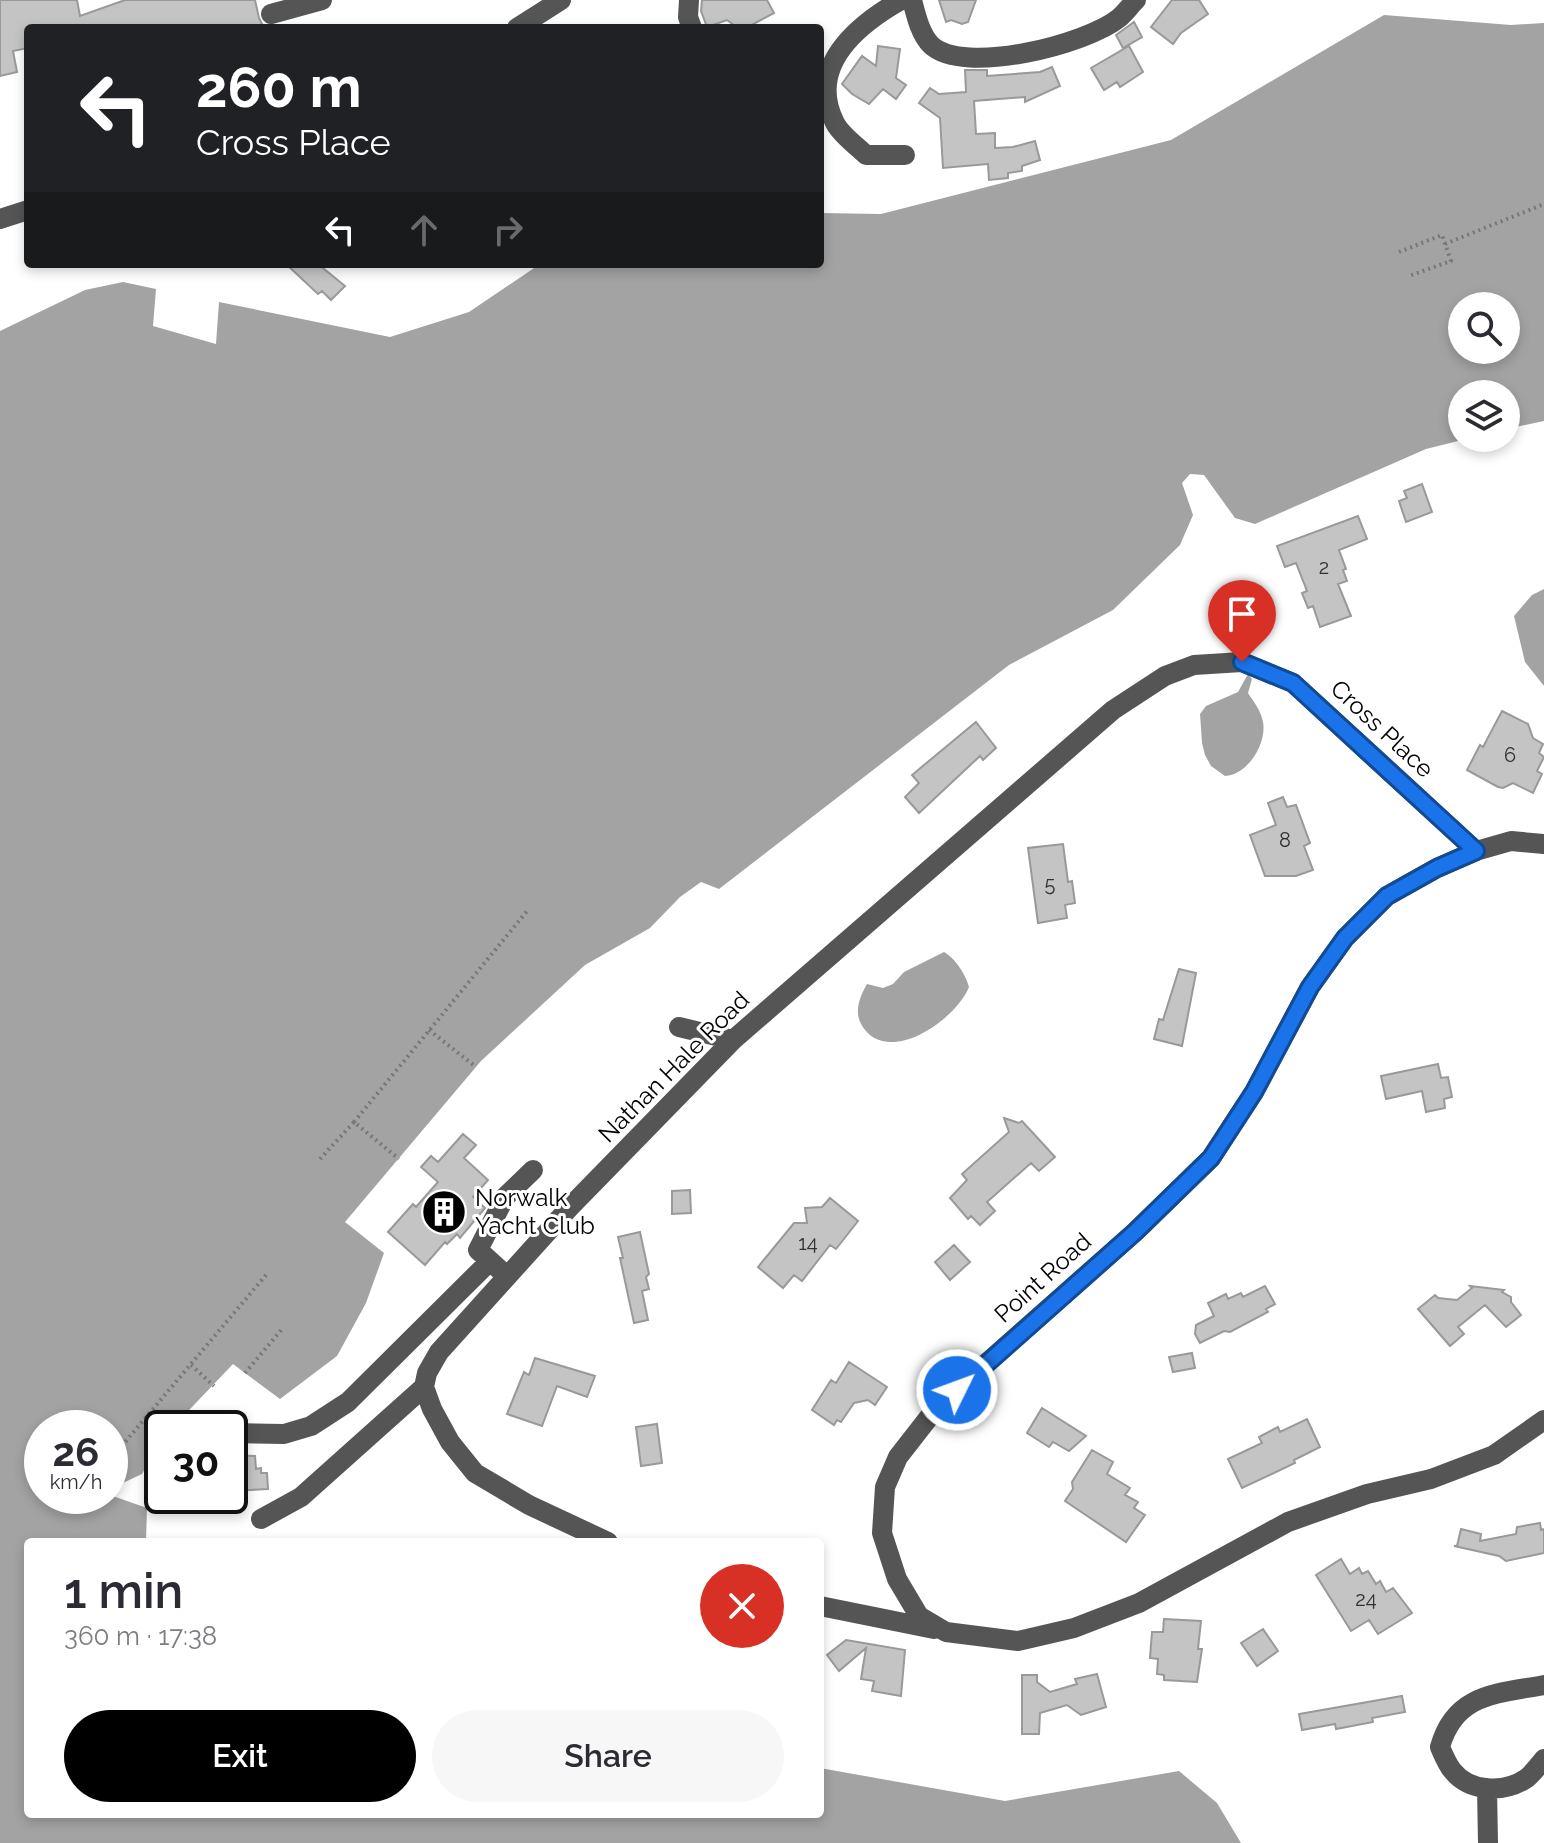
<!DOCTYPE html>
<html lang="en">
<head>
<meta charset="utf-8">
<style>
  body { margin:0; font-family:Raleway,sans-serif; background:#f7f7f7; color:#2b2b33; height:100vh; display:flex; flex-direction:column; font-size:30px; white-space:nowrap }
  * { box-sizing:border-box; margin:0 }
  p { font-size:26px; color:#7c7c81 }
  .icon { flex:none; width:44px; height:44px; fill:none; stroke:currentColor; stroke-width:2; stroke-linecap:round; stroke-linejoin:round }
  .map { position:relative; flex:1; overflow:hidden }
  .side { position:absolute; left:24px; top:1538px; width:800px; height:280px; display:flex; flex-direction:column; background:#fff; border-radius:8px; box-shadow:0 4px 12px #0003 }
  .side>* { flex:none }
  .guide { position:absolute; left:24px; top:24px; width:800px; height:244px; border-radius:8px; box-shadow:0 4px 12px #0003; background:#202124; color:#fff; overflow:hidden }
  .buttons { position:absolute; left:1448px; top:292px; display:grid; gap:16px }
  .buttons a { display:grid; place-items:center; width:72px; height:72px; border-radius:50%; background:#fff; box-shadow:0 4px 12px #0003; font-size:40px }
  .speed { position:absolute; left:24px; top:1410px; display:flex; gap:16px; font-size:40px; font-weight:700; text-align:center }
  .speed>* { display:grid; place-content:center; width:104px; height:104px; border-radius:50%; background:#fff; box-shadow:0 4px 12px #0003; line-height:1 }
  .speed small { font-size:20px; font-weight:400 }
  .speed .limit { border:4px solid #111; border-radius:12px; background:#fff; color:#111 }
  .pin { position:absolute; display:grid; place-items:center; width:68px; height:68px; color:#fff; margin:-82px -34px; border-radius:50% 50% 50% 0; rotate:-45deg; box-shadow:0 0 8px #0007 }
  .pin .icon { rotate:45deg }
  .me { position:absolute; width:88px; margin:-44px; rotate:48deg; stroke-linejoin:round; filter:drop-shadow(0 0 6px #0008) }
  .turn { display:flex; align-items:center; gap:28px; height:168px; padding:0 40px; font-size:36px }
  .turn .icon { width:104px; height:104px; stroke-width:2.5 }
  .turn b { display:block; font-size:56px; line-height:68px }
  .lanes { display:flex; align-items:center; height:76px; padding:0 40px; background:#0003; justify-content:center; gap:40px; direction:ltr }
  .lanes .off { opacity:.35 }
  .round { display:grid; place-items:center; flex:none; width:84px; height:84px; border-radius:42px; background:#f7f7f7 }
  .summary { display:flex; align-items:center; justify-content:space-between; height:136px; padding:0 40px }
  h1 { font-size:48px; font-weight:600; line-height:60px }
  .action { display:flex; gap:16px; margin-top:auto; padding:16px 40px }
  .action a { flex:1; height:92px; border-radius:48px; background:#000; color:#fff; font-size:32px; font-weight:600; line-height:92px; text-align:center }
  .action a+a { background:#f7f7f7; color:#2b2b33 }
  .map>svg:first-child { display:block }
  .water { fill:#a3a3a3; fill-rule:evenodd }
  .building { fill:#c4c4c4; stroke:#999; stroke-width:2 }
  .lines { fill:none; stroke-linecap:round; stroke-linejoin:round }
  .path { stroke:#777; stroke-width:4; stroke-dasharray:2 4; stroke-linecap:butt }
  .minor { stroke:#555; stroke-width:20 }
  .route-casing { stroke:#114b97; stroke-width:20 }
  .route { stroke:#1a73e8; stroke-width:14 }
  .labels { text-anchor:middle; stroke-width:6; stroke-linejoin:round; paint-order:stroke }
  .number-label { font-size:20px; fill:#313131 }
  .street-label { font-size:24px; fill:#000; stroke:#fff }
  .poi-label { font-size:24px; fill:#000; stroke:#fff; text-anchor:start }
</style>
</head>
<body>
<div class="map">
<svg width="1544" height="1843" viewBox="0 0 1544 1843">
  <rect width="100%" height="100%" fill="#fff"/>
  <path class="water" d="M 1384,15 L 1511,25 L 1544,23 L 1544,421 L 1506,429 L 1506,394 L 1462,394 L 1462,438 L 1470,438 L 1426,449 L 1255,524 L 1235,518 L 1204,475 L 1190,474 L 1182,483 L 1193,515 L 1180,545 L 1113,610 L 1009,665 L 719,889 L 701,882 L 680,897 L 650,928 L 585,965 L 481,1061 L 345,1222 L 384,1253 L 366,1303 L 337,1356 L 280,1399 L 233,1364 L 172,1428 L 162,1428 L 162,1438 L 142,1474 L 110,1489 L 110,1428 L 42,1428 L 42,1496 L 110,1495 L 147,1508 L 146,1542 L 28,1542 L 28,1814 L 820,1814 L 820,1768 L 1005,1801 L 1179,1771 L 1217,1803 L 1241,1843 L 0,1843 L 0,331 L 85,290 L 123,282 L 156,289 L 153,326 L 216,344 L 219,302 L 390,337 L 469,312 L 540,264 L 820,264 L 820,213 L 881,214 L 1171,140 ZM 1462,306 L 1506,306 L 1506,350 L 1462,350 Z
    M 1544,589 L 1544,686 L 1525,662 L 1514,616 L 1532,595 Z
    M 1248,674 L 1252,679 L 1248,693 C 1254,702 1261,711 1263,722 C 1267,743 1248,775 1225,776 L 1211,766 L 1205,755 L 1202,743 L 1200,714 L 1206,706 L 1238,692 Z
    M 944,952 C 955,958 966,975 969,987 C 956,1020 886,1069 861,1024 C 854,1011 860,996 867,984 L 883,988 L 893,984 L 904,972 Z"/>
  <path class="building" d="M 0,0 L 77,0 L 80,16 L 125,0 L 255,0 L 259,18 L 264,28 L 28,28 L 28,48 L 13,51 L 17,72 L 0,76 Z
    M 702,0 L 767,0 L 774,13 L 746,28 L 738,28 L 727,20 L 707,27 L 701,11 Z
    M 939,0 L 976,0 L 968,22 L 962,24 L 951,20 L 946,22 Z
    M 1172,0 L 1199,0 L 1208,14 L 1181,33 L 1173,44 L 1151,27 Z
    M 1134,22 L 1142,37 L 1123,48 L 1116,35 Z
    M 878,46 L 900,49 L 896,78 L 906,85 L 896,99 L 883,89 L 869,104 L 852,94 L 842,84 L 862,56 L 876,66 Z
    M 1129,46 L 1143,72 L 1120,87 L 1117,82 L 1104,90 L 1091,68 Z
    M 1052,67 L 1060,86 L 1025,102 L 1025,97 L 974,101 L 976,134 L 995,133 L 995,148 L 1013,147 L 1035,141 L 1040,160 L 1022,166 L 1022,171 L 1008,173 L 1008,178 L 989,180 L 988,164 L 943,168 L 940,118 L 919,103 L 930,88 L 939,94 L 966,92 L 965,70 L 987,70 L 987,76 L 1040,72 Z
    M 286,264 L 318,264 L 345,286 L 331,300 L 322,291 L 318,294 Z
    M 1422,484 L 1432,512 L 1406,522 L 1399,501 L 1407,498 L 1404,491 Z
    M 1358,516 L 1367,539 L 1339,550 L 1346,569 L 1343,570 L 1347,581 L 1338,584 L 1351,616 L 1320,627 L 1313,606 L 1308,608 L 1302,593 L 1307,591 L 1296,563 L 1285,567 L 1277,546 Z
    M 1502,711 L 1528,724 L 1533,738 L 1543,744 L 1539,753 L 1544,757 L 1537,771 L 1542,774 L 1533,793 L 1513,783 L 1503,788 L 1498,787 L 1467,770 L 1480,745 L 1483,747 Z
    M 976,722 L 996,748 L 983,760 L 980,756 L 919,813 L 905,797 L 919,783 L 912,775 Z
    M 1283,797 L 1287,807 L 1296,805 L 1310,843 L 1304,846 L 1313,870 L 1296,876 L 1265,876 L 1250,835 L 1276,825 L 1268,803 Z
    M 1063,844 L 1068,882 L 1072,881 L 1075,903 L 1065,905 L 1067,918 L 1038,923 L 1028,848 Z
    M 1179,969 L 1196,973 L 1182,1046 L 1154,1039 L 1159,1019 L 1163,1020 Z
    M 1438,1064 L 1441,1078 L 1448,1077 L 1452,1097 L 1444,1099 L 1445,1108 L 1426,1112 L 1422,1091 L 1386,1099 L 1381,1076 Z
    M 1004,1118 L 1019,1123 L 1022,1121 L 1055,1157 L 1039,1171 L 1031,1163 L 987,1202 L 995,1211 L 980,1225 L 971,1216 L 968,1219 L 950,1198 L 967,1180 L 962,1174 L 1009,1132 Z
    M 463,1134 L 476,1145 L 464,1158 L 488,1180 L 473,1197 L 485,1208 L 460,1238 L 457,1234 L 447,1244 L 445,1242 L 425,1265 L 388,1232 L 413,1204 L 416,1207 L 438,1182 L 421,1167 L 431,1156 L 438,1162 Z
    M 690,1190 L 691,1213 L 672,1214 L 672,1191 Z
    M 830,1198 L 858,1221 L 836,1249 L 830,1245 L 802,1281 L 794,1275 L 783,1288 L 758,1267 L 794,1223 L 807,1223 L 805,1208 L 822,1207 Z
    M 640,1232 L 649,1274 L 646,1277 L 649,1289 L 642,1291 L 648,1320 L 634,1323 L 620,1258 L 623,1258 L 618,1237 Z
    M 954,1245 L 970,1262 L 950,1280 L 935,1262 Z
    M 1265,1286 L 1275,1304 L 1266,1309 L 1268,1312 L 1230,1332 L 1224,1331 L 1200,1343 L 1195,1334 L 1196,1325 L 1214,1316 L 1208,1303 L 1226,1294 L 1228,1299 L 1241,1293 L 1243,1297 Z
    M 1470,1286 L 1504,1290 L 1502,1292 L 1511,1297 L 1511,1302 L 1521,1315 L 1506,1327 L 1485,1305 L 1458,1327 L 1464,1334 L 1450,1346 L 1418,1309 L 1435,1295 L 1438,1298 L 1457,1300 L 1472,1288 Z
    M 1192,1353 L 1195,1368 L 1173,1372 L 1169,1357 Z
    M 535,1358 L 595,1376 L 587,1397 L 557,1386 L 542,1426 L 507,1414 L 524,1372 L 529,1375 Z
    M 849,1362 L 887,1387 L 875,1405 L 868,1400 L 854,1403 L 841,1422 L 837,1420 L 834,1425 L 812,1410 L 831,1380 L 836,1383 Z
    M 1042,1408 L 1086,1436 L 1069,1451 L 1053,1442 L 1049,1447 L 1027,1433 Z
    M 1307,1419 L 1320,1447 L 1294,1460 L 1295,1463 L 1242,1488 L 1228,1459 L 1262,1443 L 1259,1437 L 1278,1427 L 1280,1432 Z
    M 657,1424 L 662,1463 L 641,1466 L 636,1427 Z
    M 1092,1450 L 1113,1462 L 1107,1474 L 1130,1488 L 1125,1495 L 1138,1502 L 1134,1508 L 1145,1515 L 1126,1542 L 1065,1501 L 1073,1489 L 1072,1482 Z
    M 230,1455 L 255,1456 L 256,1469 L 261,1468 L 261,1473 L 267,1473 L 268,1489 L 230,1491 Z
    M 1540,1523 L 1541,1530 L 1544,1529 L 1544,1553 L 1506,1561 L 1499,1556 L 1454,1546 L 1457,1546 L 1461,1529 L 1481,1534 L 1480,1541 L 1516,1534 L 1517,1527 Z
    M 1341,1559 L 1350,1574 L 1359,1568 L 1362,1574 L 1368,1571 L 1376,1584 L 1380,1581 L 1386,1592 L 1393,1588 L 1412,1613 L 1378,1634 L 1369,1620 L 1351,1631 L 1316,1575 Z
    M 1164,1619 L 1201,1621 L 1198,1649 L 1202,1649 L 1197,1682 L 1164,1680 L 1164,1675 L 1157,1674 L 1158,1659 L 1150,1658 L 1152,1632 L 1163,1632 Z
    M 1263,1629 L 1278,1651 L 1257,1666 L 1241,1643 Z
    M 846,1640 L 905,1650 L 901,1696 L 872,1691 L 874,1681 L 861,1679 L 866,1648 L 839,1671 L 827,1655 Z
    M 1097,1674 L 1106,1707 L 1081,1715 L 1067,1705 L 1040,1713 L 1039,1734 L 1022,1734 L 1022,1675 L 1037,1675 L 1037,1682 L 1050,1692 L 1077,1684 L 1075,1679 Z
    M 1402,1696 L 1405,1712 L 1372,1718 L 1373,1722 L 1336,1729 L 1335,1724 L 1302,1730 L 1299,1714 Z"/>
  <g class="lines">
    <path class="path" d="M 1445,244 L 1544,204
      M 1399,252 L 1442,235 L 1451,261 L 1409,276
      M 429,1030 L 476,1067
      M 354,1122 L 528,910
      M 320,1159 L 354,1122 L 399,1159
      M 191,1365 L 214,1386
      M 245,1373 L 283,1328
      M 110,1460 L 266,1275"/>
    <path class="minor" d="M 689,0 L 688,17 L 692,28
      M 901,0 C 857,25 806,67 835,123 C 841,135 857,146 866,155 L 905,155
      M 912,0 C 916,15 920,34 931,45 C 964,76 1087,44 1119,18 C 1125,13 1130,6 1136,0
      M 271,14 L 322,0
      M 517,28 L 561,0
      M 0,219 L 28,210
      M 1544,844 L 1511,841 L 1476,851 L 1437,868 L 1387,896 L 1345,938 L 1310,987 L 1254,1092 L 1211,1158 L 1135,1232 L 937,1407 L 898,1457 L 885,1487 L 882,1533 L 897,1579 L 919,1616 L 946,1632 L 1018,1641 L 1074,1628 L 1139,1603 L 1288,1522 L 1367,1494 L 1431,1479 L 1494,1455 L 1544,1420
      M 679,1027 L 733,1040
      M 500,1270 L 478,1250 L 505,1197 L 533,1170
      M 230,1433 L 284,1434 L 311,1426 L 348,1402 L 490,1261
      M 261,1519 L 301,1497 L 424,1387
      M 608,1542 L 529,1505 L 475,1473 L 450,1442 L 432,1409 L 424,1387 L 427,1373 L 439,1352 L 569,1208 L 733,1040 L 1113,710 L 1165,676 L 1194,665 L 1242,662 L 1293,683 L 1476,851
      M 820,1606 L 934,1629
      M 1544,1685 C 1497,1694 1455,1693 1440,1747 C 1443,1754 1447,1764 1452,1770 C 1469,1792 1504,1794 1527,1778 C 1533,1773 1539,1765 1544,1759
      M 1487,1788 L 1488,1843"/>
  </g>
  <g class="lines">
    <g class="route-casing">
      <path id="route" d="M 957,1390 L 1135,1232 L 1211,1158 L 1254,1092 L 1310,987 L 1345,938 L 1387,896 L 1437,868 L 1476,851 L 1293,683 L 1242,662"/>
    </g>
    <use href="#route" class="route"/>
  </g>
  <defs>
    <g id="building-disc" transform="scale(2.3)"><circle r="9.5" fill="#000" stroke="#fff"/><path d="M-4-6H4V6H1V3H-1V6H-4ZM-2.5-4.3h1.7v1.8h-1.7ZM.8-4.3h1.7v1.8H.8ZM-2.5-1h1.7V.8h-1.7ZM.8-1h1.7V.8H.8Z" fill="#fff"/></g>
  </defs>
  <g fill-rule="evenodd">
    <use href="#building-disc" x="444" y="1212"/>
  </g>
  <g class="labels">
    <g class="number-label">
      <text x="1324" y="574">2</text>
      <text x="1510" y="762">6</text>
      <text x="1285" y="847">8</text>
      <text x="1050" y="891">5</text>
      <text x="808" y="1250">14</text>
      <text x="1366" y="1606">24</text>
    </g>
    <g class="street-label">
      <text transform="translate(1382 729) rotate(43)" y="8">Cross Place</text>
      <text transform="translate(674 1067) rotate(-45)" y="8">Nathan Hale Road</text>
      <text transform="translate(1043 1278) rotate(-42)" y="8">Point Road</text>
    </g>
    <g class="poi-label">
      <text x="475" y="1206">Norwalk<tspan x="475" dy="28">Yacht Club</tspan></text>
    </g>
  </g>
</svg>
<div class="buttons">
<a><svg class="icon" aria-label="search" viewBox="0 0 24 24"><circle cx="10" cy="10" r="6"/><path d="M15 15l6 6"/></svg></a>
<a><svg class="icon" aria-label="layers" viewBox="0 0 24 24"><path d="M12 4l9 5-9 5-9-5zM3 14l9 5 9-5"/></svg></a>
</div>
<div class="speed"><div>26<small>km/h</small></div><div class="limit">30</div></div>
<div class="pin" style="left:1242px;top:662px;background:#d93025"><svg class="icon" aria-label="arrive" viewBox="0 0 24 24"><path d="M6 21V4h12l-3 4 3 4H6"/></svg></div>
<svg class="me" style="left:957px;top:1390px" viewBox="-20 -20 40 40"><circle r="17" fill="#1a73e8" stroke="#fff" stroke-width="3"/><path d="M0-11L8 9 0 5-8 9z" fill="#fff"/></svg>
<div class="guide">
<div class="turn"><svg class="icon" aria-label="left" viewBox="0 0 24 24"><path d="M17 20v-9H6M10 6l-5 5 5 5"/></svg><div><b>260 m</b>Cross Place</div></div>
<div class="lanes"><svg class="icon" aria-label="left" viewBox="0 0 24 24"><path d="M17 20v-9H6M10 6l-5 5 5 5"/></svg><svg class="icon off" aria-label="ahead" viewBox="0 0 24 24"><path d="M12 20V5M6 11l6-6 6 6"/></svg><svg class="icon off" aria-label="right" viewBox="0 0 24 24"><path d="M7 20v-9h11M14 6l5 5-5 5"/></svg></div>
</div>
<section class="side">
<div class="summary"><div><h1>1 min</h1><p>360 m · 17:38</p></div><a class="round" style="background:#d93025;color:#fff"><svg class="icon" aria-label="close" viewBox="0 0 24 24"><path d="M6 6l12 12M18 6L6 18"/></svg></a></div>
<div class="action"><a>Exit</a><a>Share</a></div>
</section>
</div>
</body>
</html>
